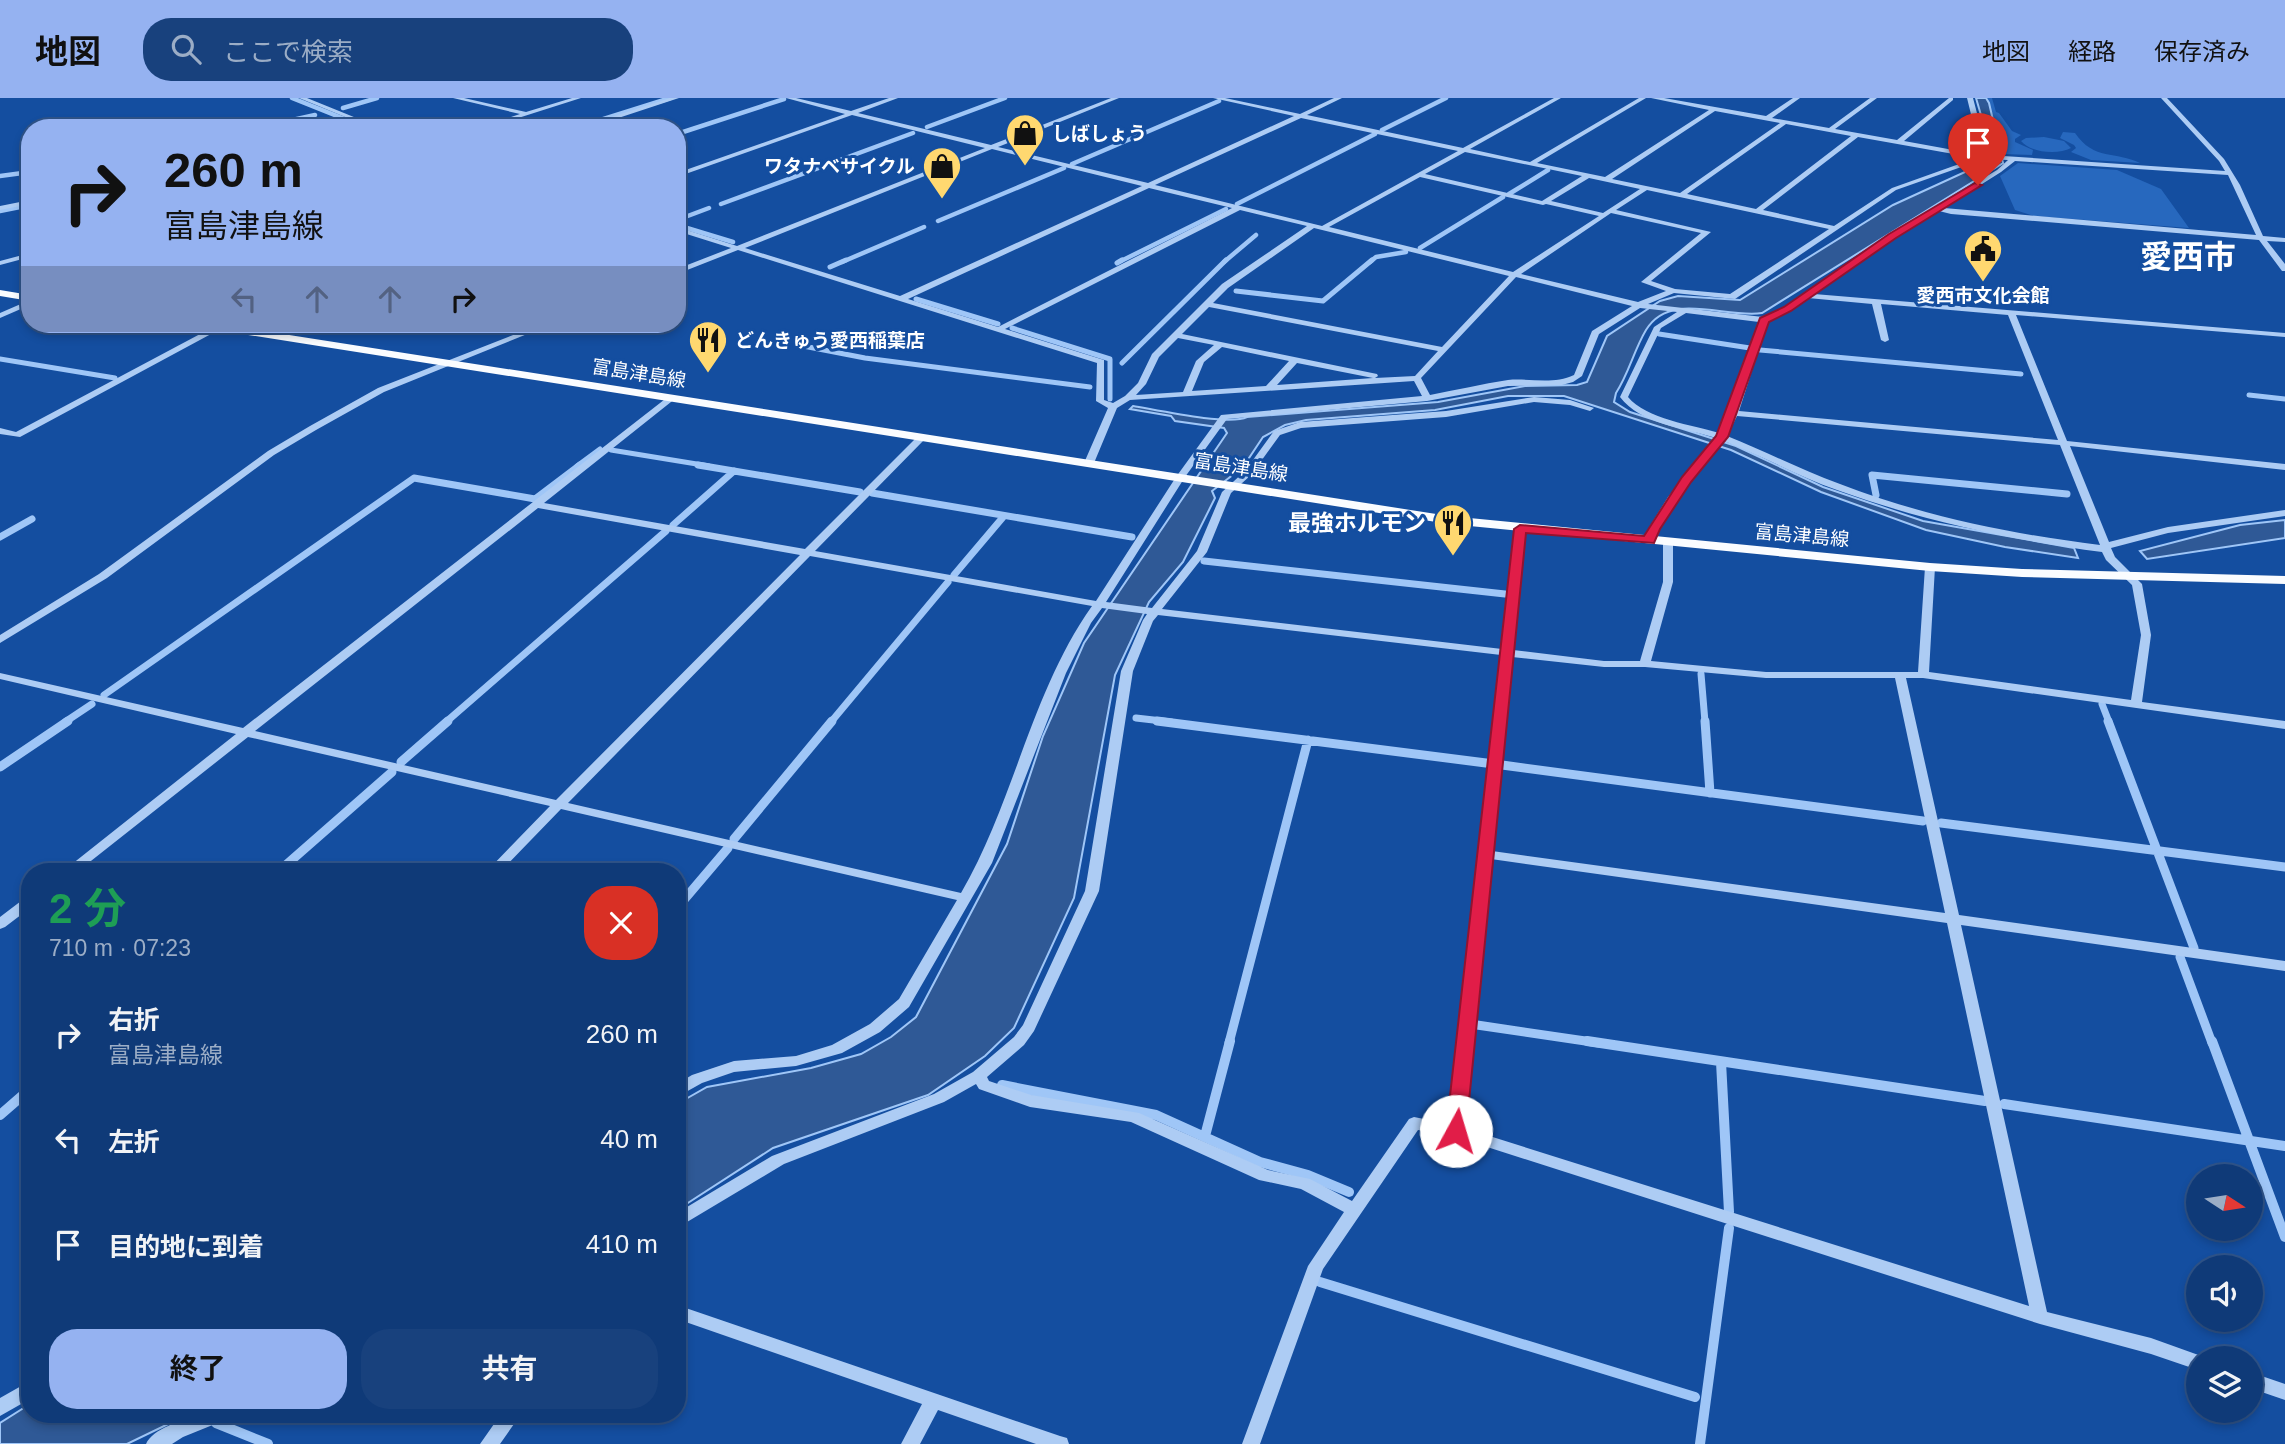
<!DOCTYPE html>
<html lang="ja">
<head>
<meta charset="utf-8">
<style>
  body { margin:0; font-family:Arial,"Noto Sans JP",sans-serif; background:#18417d; color:#f1f3f6; height:100vh; display:flex; flex-direction:column; font-size:26px; white-space:nowrap }
  * { box-sizing:border-box; margin:0 }
  p { font-size:23px; color:#9badc6 }
  .icon { flex:none; width:38px; height:38px; fill:none; stroke:currentColor; stroke-width:2; stroke-linecap:round; stroke-linejoin:round }
  .map { position:relative; flex:1; overflow:hidden }
  .panel { position:absolute; left:21px; top:765px; width:665px; height:560px; display:flex; flex-direction:column; background:#0f3a78; border-radius:28px; box-shadow:0 4px 10px #0003,0 0 0 2px #2f548a }
  .panel>* { flex:none }
  .hud { position:absolute; left:21px; top:21px; width:665px; height:214px; border-radius:28px; box-shadow:0 4px 10px #0003,0 0 0 2px #2f548a; background:#95b2f1; color:#111; overflow:hidden }
  .needle { width:46px; rotate:102deg }
  .controls { position:absolute; left:2186px; top:1066px; display:grid; gap:14px }
  .controls a { display:grid; place-items:center; width:77px; height:77px; border-radius:50%; background:#0f3a78; box-shadow:0 4px 10px #0003,0 0 0 2px #2f548a; font-size:35px }
  .pin { position:absolute; display:grid; place-items:center; width:60px; height:60px; color:#fff; margin:-72px -30px; border-radius:50% 50% 50% 0; rotate:-45deg; box-shadow:0 0 7px #0007 }
  .pin .icon { rotate:45deg }
  .me { position:absolute; width:77px; margin:-38px; rotate:6deg; stroke-linejoin:round; filter:drop-shadow(0 0 5px #0008) }
  .turn { display:flex; align-items:center; gap:24px; height:147px; padding:0 28px; font-size:32px }
  .turn .icon { width:91px; height:91px; stroke-width:2.5 }
  .turn b { display:block; font-size:49px; line-height:60px }
  .lanes { display:flex; align-items:center; height:66px; padding:0 28px; background:#0003; justify-content:center; gap:35px; direction:ltr }
  .lanes .off { opacity:.35 }
  .round { display:grid; place-items:center; flex:none; width:74px; height:74px; border-radius:28px; background:#18417d }
  .summary { display:flex; align-items:center; justify-content:space-between; height:119px; padding:0 28px }
  h1 { font-size:42px; font-weight:700; line-height:52px; color:#1e9e55 }
  .primary-button { display:flex; gap:14px; margin-top:auto; padding:14px 28px }
  .primary-button a { flex:1; height:80px; border-radius:28px; background:#95b2f1; color:#111; font-size:28px; font-weight:700; line-height:80px; text-align:center }
  .primary-button a+a { background:#18417d; color:#f1f3f6 }
  ul { padding:0; list-style:none }
  li { display:flex; align-items:center; gap:21px; height:105px; padding:0 28px }
  li div { flex:1 }
  li b { display:block; font-size:26px }
  li em { font-style:normal }
  header { display:flex; align-items:center; gap:42px; box-sizing:border-box; height:98px; padding:0 35px; background:#95b2f1; color:#111 }
  header strong { font-size:33px }
  nav { display:flex; gap:38px; margin-inline-start:auto; font-size:24px }
  .search { width:490px; height:63px; background:#18417d; display:flex; align-items:center; gap:18px; box-sizing:border-box; padding:0 24px; border-radius:28px; color:#9badc6; font-size:26px }
  .map>svg:first-child { display:block }
  .green { fill:#2768be }
  .water { fill:#2f5996; stroke:#9fc6f7; stroke-width:2 }
  .lines { fill:none; stroke-linecap:round; stroke-linejoin:round }
  .stream-far4 { stroke:#9fc6f7; stroke-width:4.5 }
  .stream-far3 { stroke:#9fc6f7; stroke-width:5 }
  .stream-far2 { stroke:#9fc6f7; stroke-width:7 }
  .stream-far1 { stroke:#9fc6f7; stroke-width:9 }
  .stream { stroke:#9fc6f7; stroke-width:10 }
  .minor { fill:#adccf4; fill-rule:evenodd }
  .major { fill:#fafcff; fill-rule:evenodd }
  .route { fill:#e11d48; stroke:#92132f; stroke-width:2 }
  .labels { text-anchor:middle; stroke-width:6; stroke-linejoin:round; paint-order:stroke }
  .far-poi-label { font-size:19px; font-weight:bold; fill:#fff; stroke:#144ea0; text-anchor:start }
  .far-street-label { font-size:19px; fill:#fff; stroke:#144ea0 }
  .poi-label { font-size:23px; font-weight:bold; fill:#fff; stroke:#144ea0; text-anchor:end }
  .far-town-label { font-size:32px; font-weight:bold; fill:#fff; stroke:#144ea0 }
</style>
</head>
<body>
<header>
<strong>地図</strong>
<div class="search"><svg class="icon" aria-label="search" viewBox="0 0 24 24"><circle cx="10" cy="10" r="6"/><path d="M15 15l6 6"/></svg>ここで検索</div>
<nav><a>地図</a><a>経路</a><a>保存済み</a></nav>
</header>
<div class="map">
<svg width="2285" height="1346" viewBox="0 0 2285 1346">
  <rect width="100%" height="100%" fill="#144ea0"/>
  <path class="green" d="M 1987,0 L 1992,0 L 1996,14 L 1999,15 L 2012,33 L 2021,37 L 2015,41 L 2015,44 L 2033,52 L 2032,57 L 2003,56 Z
    M 2063,34 L 2075,35 C 2094,63 2116,53 2140,65 L 2091,62 L 2071,54 L 2076,50 L 2074,47 L 2060,40 Z
    M 2044,39 L 2064,43 L 2071,50 C 2058,57 2031,55 2021,43 L 2026,40 Z
    M 2018,65 L 2117,72 L 2161,91 L 2189,130 L 2034,118 L 2015,112 L 2000,78 Z"/>
  <path class="water" d="M 1976,0 L 1986,0 L 1989,5 L 2003,65 L 1762,215 C 1726,221 1670,192 1646,232 C 1634,252 1629,275 1616,295 L 1614,304 L 1630,314 L 1736,348 L 1823,389 L 1923,423 L 2074,450 L 2078,460 L 2005,449 L 1926,432 L 1821,394 L 1731,352 L 1564,298 L 1508,298 L 1435,312 L 1306,322 L 1285,327 L 1263,339 L 1243,369 L 1212,393 L 1215,400 L 1183,464 L 1149,504 L 1115,577 L 1074,800 L 1014,930 L 985,958 L 928,997 L 773,1050 L 677,1112 L 677,1006 L 707,989 L 811,970 L 861,956 L 891,939 L 916,919 L 1007,746 L 1043,638 L 1084,545 L 1227,335 L 1224,330 L 1175,323 L 1171,318 L 1130,311 L 1133,308 C 1157,312 1229,328 1247,319 L 1438,304 L 1525,288 L 1577,287 L 1587,284 L 1607,238 L 1660,203 L 1678,198 L 1740,202 L 1893,107 L 1989,63 L 1992,55 Z
    M 2285,422 L 2285,440 L 2147,461 L 2140,453 L 2240,427 Z
    M 30,1306 L 30,1316 L 189,1316 L 127,1346 L 0,1346 L 0,1325 Z"/>
  <g class="lines">
    <path class="stream-far4" d="M 292,0 L 367,30
      M 343,10 L 377,0
      M 927,29 L 1005,0
      M 256,30 L 315,17
      M 575,30 L 670,0
      M 1382,32 L 1446,0
      M 677,36 L 784,1
      M 1072,66 L 1219,3
      M 0,78 L 30,74
      M 1509,96 L 1548,72
      M 721,106 L 913,35
      M 1237,106 L 1375,36
      M 0,113 L 30,107
      M 677,122 L 709,110
      M 938,123 L 1064,70
      M 677,127 L 733,144
      M 1420,150 L 1503,99
      M 842,164 L 924,129
      M 1119,164 L 1226,111
      M 1224,164 L 1256,137
      M 1370,164 L 1376,159 L 1406,154"/>
    <path class="stream-far3" d="M 1117,165 L 1122,162
      M 830,169 L 846,162
      M 1236,193 L 1323,203 L 1372,162
      M 916,201 L 998,226
      M 1012,230 L 1110,261 L 1110,301
      M 1659,236 L 1750,250
      M 798,247 L 865,260 L 1090,289
      M 1760,252 L 2021,276
      M 0,261 L 115,280
      M 1122,265 L 1226,162
      M 2249,297 L 2285,301
      M 611,352 L 709,368
      M 577,368 L 600,351"/>
    <path class="stream-far2" d="M 698,367 L 860,394
      M 872,395 L 1132,439
      M 1876,397 L 1872,377 L 2067,396
      M 673,427 L 734,373
      M 0,439 L 32,421
      M 1204,463 L 1505,496
      M 954,477 L 1004,418
      M 1701,576 L 1705,624
      M 104,597 L 414,380 L 535,401 L 580,367
      M 2102,606 L 2109,624
      M 1136,620 L 1171,624
      M 65,624 L 92,606
      M 446,624 L 666,433
      M 831,624 L 948,484"/>
    <path class="stream-far1" d="M 1157,623 L 1486,665
      M 1705,623 L 1710,695
      M 2108,623 L 2194,850
      M 401,664 L 448,623
      M 1502,667 L 1923,723
      M 0,669 L 68,623
      M 1941,725 L 2285,769
      M 734,741 L 832,623
      M 278,774 L 392,674
      M 677,810 L 728,750
      M 2180,859 L 2212,945
      M 1477,927 L 1599,945
      M 1229,945 L 1308,642"/>
    <path class="stream" d="M 1587,943 L 1985,1003
      M 2212,943 L 2285,1139
      M 1721,964 L 1729,1114
      M 1002,987 L 1156,1017 L 1260,1064 L 1308,1077 L 1349,1094
      M 2004,1006 L 2285,1048
      M 0,1017 L 30,991
      M 1205,1038 L 1230,943
      M 1320,1184 L 1695,1299
      M 216,1325 L 268,1346
      M 1700,1346 L 1729,1130"/>
    <path class="minor" d="M 299,0 L 307,0 L 381,30 L 372,30 Z
      M 453,0 L 464,0 L 526,14 L 572,0 L 581,0 L 487,30 L 477,30 L 520,16 Z
      M 670,0 L 679,0 L 588,30 L 578,30 Z
      M 786,0 L 796,0 L 851,13 L 889,0 L 898,0 L 858,15 L 991,47 L 1111,0 L 1119,0 L 998,49 L 1148,85 L 1294,18 L 1213,0 L 1225,0 L 1300,16 L 1334,0 L 1342,0 L 1307,17 L 1463,50 L 1554,0 L 1561,0 L 1470,51 L 1530,64 L 1639,0 L 1646,0 L 1537,65 L 1605,79 L 1709,12 L 1651,0 L 1664,0 L 1766,18 L 1793,0 L 1800,0 L 1772,20 L 1829,30 L 1870,0 L 1877,0 L 1835,31 L 1897,42 L 1949,0 L 1953,0 L 1953,2 L 1904,43 L 1981,57 L 1967,0 L 1973,0 L 1988,57 L 2225,73 L 2219,63 L 2161,0 L 2167,0 L 2224,61 L 2240,87 L 2263,138 L 2285,140 L 2285,144 L 2267,143 L 2285,166 L 2285,173 L 2282,173 L 2259,142 L 1951,116 L 1939,113 L 1896,140 L 1814,196 L 2285,235 L 2285,239 L 2016,217 L 2067,343 L 2285,366 L 2285,372 L 2070,348 L 2109,444 L 2168,429 L 2285,412 L 2285,418 L 2168,435 L 2111,450 L 2115,459 L 2142,486 L 2151,537 L 2142,604 L 2285,623 L 2285,631 L 1923,580 L 1906,580 L 1959,817 L 2285,863 L 2285,873 L 1961,827 L 2047,1214 L 2151,1240 L 2204,1259 L 2205,1260 L 2198,1260 L 2198,1272 L 2151,1256 L 2040,1226 L 1456,1039 L 1418,1032 L 1323,1171 L 1260,1346 L 1242,1346 L 1308,1168 L 1344,1114 L 1301,1091 L 1259,1082 L 1131,1024 L 1030,1009 L 979,991 L 976,986 L 944,1004 L 784,1066 L 677,1130 L 677,1115 L 772,1058 L 934,996 L 973,974 L 1014,939 L 1023,927 L 1085,793 L 1121,573 L 1143,522 L 1147,516 L 1102,510 L 1091,525 L 1066,575 L 992,765 L 909,909 L 880,934 L 842,955 L 796,968 L 734,974 L 702,985 L 677,999 L 677,986 L 692,977 L 734,963 L 796,958 L 832,947 L 870,926 L 899,901 L 957,802 L 561,711 L 500,774 L 486,774 L 550,708 L 248,639 L 77,774 L 62,774 L 236,636 L 0,581 L 0,575 L 243,630 L 669,298 L 676,300 L 544,405 L 805,451 L 918,338 L 921,337 L 926,340 L 924,342 L 815,453 L 1096,503 L 1176,379 L 1221,317 L 1422,298 L 1414,283 L 1130,302 L 1117,310 L 1094,365 L 1089,368 L 1084,365 L 1108,310 L 1096,303 L 1097,265 L 738,152 L 677,176 L 677,171 L 731,150 L 677,133 L 677,129 L 737,148 L 985,50 L 852,17 L 677,79 L 677,75 L 845,16 ZM 1715,13 L 1780,25 L 1680,95 L 1612,81 ZM 1301,20 L 1458,53 L 1322,128 L 1155,87 ZM 1786,26 L 1851,38 L 1756,111 L 1687,96 ZM 1858,39 L 1976,60 L 1892,90 L 1834,128 L 1763,112 ZM 992,51 L 1142,88 L 900,198 L 745,150 ZM 1465,54 L 1582,78 L 1542,103 L 1425,76 ZM 1984,61 L 2008,62 L 1997,72 L 1890,136 L 1785,209 L 1763,219 L 1648,206 L 1674,195 L 1735,201 L 1896,92 ZM 2015,63 L 2228,77 L 2256,137 L 1944,110 L 2001,74 ZM 1420,79 L 1543,107 L 1546,106 L 1599,118 L 1513,174 L 1329,129 ZM 1589,80 L 1640,91 L 1603,115 L 1551,103 ZM 1149,90 L 1232,110 L 998,229 L 908,201 ZM 1647,92 L 1829,131 L 1730,196 L 1675,191 L 1651,183 L 1711,134 L 1616,112 ZM 1240,112 L 1307,128 L 1222,186 L 1152,256 L 1138,285 L 1125,298 L 1113,305 L 1104,302 L 1104,262 L 1005,231 ZM 1611,115 L 1701,135 L 1641,184 L 1666,193 L 1638,204 L 1521,176 ZM 1314,130 L 1509,178 L 1442,249 L 1213,205 L 1228,190 ZM 1516,179 L 1632,208 L 1592,233 L 1574,277 C 1553,287 1530,280 1508,282 C 1482,286 1456,292 1430,297 L 1421,280 ZM 1808,200 L 1872,206 L 1881,242 L 1885,244 L 1889,242 L 1881,206 L 2008,217 L 2058,342 L 1739,313 L 1768,223 L 1791,213 ZM 1209,209 L 1438,253 L 1415,278 L 1375,280 L 1378,278 L 1377,276 L 1182,236 ZM 1640,210 L 1677,214 L 1654,229 L 1620,299 C 1640,326 1685,330 1716,340 L 1668,399 L 1650,428 L 1644,442 L 1645,444 L 1653,444 L 1660,428 L 1675,403 L 1724,343 C 1762,358 1798,378 1837,392 C 1923,423 2012,442 2102,454 L 2106,462 L 2132,487 L 2141,537 L 2131,602 L 1929,574 L 1935,469 L 1930,466 L 1925,469 L 1918,574 L 1766,574 L 1651,563 L 1673,484 L 1673,444 L 1668,441 L 1663,444 L 1663,484 L 1640,563 L 1604,563 L 1513,552 L 1525,431 L 1520,428 L 1515,431 L 1502,551 L 1162,511 L 1207,454 L 1231,395 L 1251,377 L 1280,337 L 1301,330 L 1446,319 L 1534,304 L 1570,307 L 1590,313 L 1594,310 L 1570,302 L 1534,299 L 1446,313 L 1300,324 L 1274,333 L 1245,373 L 1222,394 L 1197,453 L 1152,510 L 1106,504 L 1185,379 L 1227,321 L 1427,303 L 1508,288 L 1562,287 L 1573,284 L 1582,278 L 1599,236 ZM 1686,215 L 1759,224 L 1741,283 L 1719,335 C 1693,327 1646,321 1628,299 L 1661,230 ZM 1178,240 L 1214,247 L 1196,263 L 1183,294 L 1136,297 L 1146,286 L 1159,259 ZM 1222,249 L 1289,263 L 1266,288 L 1192,293 L 1204,264 ZM 1297,265 L 1373,280 L 1277,287 ZM 1737,318 L 2060,347 L 2100,447 C 2011,436 1923,418 1840,386 C 1801,372 1765,353 1727,338 ZM 538,410 L 800,457 L 556,702 L 255,633 ZM 810,458 L 1092,508 C 1031,594 1014,704 961,795 L 568,705 ZM 1158,517 L 1501,557 L 1449,1026 L 1414,1019 L 1409,1021 L 1352,1103 L 1310,1081 L 1268,1072 L 1139,1015 L 1031,997 L 989,983 L 987,979 L 1024,947 L 1034,933 L 1099,793 L 1133,573 L 1153,523 ZM 1512,559 L 1604,569 L 1645,569 L 1766,580 L 1895,580 L 1945,815 L 1492,753 ZM 1491,761 L 1947,825 L 2029,1208 L 1464,1030 Z
      M 30,102 L 30,106 L 0,112 L 0,108 Z
      M 30,155 L 30,159 L 0,167 L 0,163 Z
      M 30,202 L 30,207 L 0,220 L 0,215 Z
      M 246,226 L 257,226 L 240,234 L 233,232 Z
      M 541,226 L 552,226 L 384,294 L 316,332 L 274,357 L 107,480 L 0,545 L 0,537 L 99,476 L 268,353 L 310,328 L 378,290 Z
      M 217,227 L 224,229 L 20,339 L 0,336 L 0,330 L 16,334 Z
      M 30,799 L 30,810 L 5,829 L 0,831 L 0,819 L 25,800 Z
      M 677,1207 L 1060,1338 L 1067,1340 L 1069,1346 L 1036,1346 L 938,1312 L 920,1346 L 901,1346 L 922,1306 L 677,1221 Z
      M 2250,1274 L 2285,1286 L 2285,1302 L 2250,1290 Z
      M 30,1283 L 30,1301 L 0,1318 L 0,1300 Z
      M 198,1316 L 228,1316 L 225,1322 L 183,1339 L 172,1346 L 146,1346 C 152,1331 183,1322 198,1316 Z
      M 501,1316 L 521,1316 L 500,1346 L 480,1346 Z"/>
    <path class="major" d="M 0,192 L 30,197 L 30,203 L 0,198 Z
      M 192,226 L 219,226 L 1449,418 L 1930,465 L 2022,471 L 2285,478 L 2285,486 L 2022,479 L 1930,473 L 1449,426 L 198,229 Z"/>
  </g>
  <path class="route" d="M 1975,85 L 1982,87 L 1896,140 L 1791,213 L 1769,224 L 1728,339 L 1691,384 L 1660,431 L 1654,445 L 1526,435 L 1466,1033 L 1463,1039 L 1456,1041 L 1449,1039 L 1446,1033 L 1514,431 L 1520,427 L 1644,438 L 1682,379 L 1716,338 L 1760,220 L 1784,209 L 1889,136 Z"/>
  <defs>
    <g id="shop-pin" transform="scale(2.0125)"><path d="M0 17L-7.5 6A9.5 9.5 0 1 1 7.5 6Z" fill="#ffd870" stroke="#144ea0"/><path d="M-5-2.5h2.3a2.7 3.5 0 0 1 5.4 0H5L5.5 6h-11ZM-1.5-2.5h3a1.5 2.3 0 0 0-3 0Z" fill="#111"/></g>
    <g id="civic-pin" transform="scale(2.0125)"><path d="M0 17L-7.5 6A9.5 9.5 0 1 1 7.5 6Z" fill="#ffd870" stroke="#144ea0"/><path d="M-.6-6.5H3V-4.5H.6V-3L4-1V1h2V6H-6V1h2V-1L-.6-3ZM-1.2 2.5V6h2.4V2.5Z" fill="#111"/></g>
    <g id="restaurant-pin" transform="scale(2.0125)"><path d="M0 17L-7.5 6A9.5 9.5 0 1 1 7.5 6Z" fill="#ffd870" stroke="#144ea0"/><path d="M-5-6h1v4h1v-4h1v4h1v-4h1v5L-1.5 .5V6h-2V.5L-5-1ZM5-6V6H3V1.5H1.5Q1.5-4 5-6Z" fill="#111"/></g>
  </defs>
  <g fill-rule="evenodd">
    <use href="#shop-pin" x="1025" y="35"/>
    <use href="#shop-pin" x="942" y="68"/>
    <use href="#civic-pin" x="1983" y="151"/>
    <use href="#restaurant-pin" x="708" y="242"/>
    <use href="#restaurant-pin" x="1453" y="425"/>
  </g>
  <g class="labels">
    <g class="far-poi-label">
      <text x="1052" y="42">しばしょう</text>
      <text x="915" y="75" text-anchor="end">ワタナベサイクル</text>
      <text x="1983" y="204" text-anchor="middle">愛西市文化会館</text>
      <text x="735" y="249">どんきゅう愛西稲葉店</text>
    </g>
    <g class="far-street-label">
      <text transform="translate(639 275) rotate(9)" y="7">富島津島線</text>
      <text transform="translate(1241 369) rotate(9)" y="7">富島津島線</text>
      <text transform="translate(1802 437) rotate(5)" y="7">富島津島線</text>
    </g>
    <g class="poi-label">
      <text x="1426" y="433">最強ホルモン</text>
    </g>
    <g class="far-town-label">
      <text x="2188" y="170">愛西市</text>
    </g>
  </g>
</svg>
<div class="controls">
<a><svg class="needle" viewBox="-14 -14 28 28"><path d="M0-13l5 13h-10z" fill="#e53935"/><path d="M0 13l5-13h-10z" fill="#9badc6"/></svg></a>
<a><svg class="icon" aria-label="sound" viewBox="0 0 24 24"><path d="M4 9h4l5-4v14l-5-4H4zM17 9q2 3 0 6"/></svg></a>
<a><svg class="icon" aria-label="layers" viewBox="0 0 24 24"><path d="M12 4l9 5-9 5-9-5zM3 14l9 5 9-5"/></svg></a>
</div>
<div class="pin" style="left:1978px;top:87px;background:#d93025"><svg class="icon" aria-label="arrive" viewBox="0 0 24 24"><path d="M6 21V4h12l-3 4 3 4H6"/></svg></div>
<svg class="me" style="left:1456px;top:1033px" viewBox="-20 -20 40 40"><circle r="19" fill="#fff"/><path d="M0-13L10 11 0 6-10 11z" fill="#e11d48"/></svg>
<div class="hud">
<div class="turn"><svg class="icon" aria-label="right" viewBox="0 0 24 24"><path d="M7 20v-9h11M14 6l5 5-5 5"/></svg><div><b>260 m</b>富島津島線</div></div>
<div class="lanes"><svg class="icon off" aria-label="left" viewBox="0 0 24 24"><path d="M17 20v-9H6M10 6l-5 5 5 5"/></svg><svg class="icon off" aria-label="ahead" viewBox="0 0 24 24"><path d="M12 20V5M6 11l6-6 6 6"/></svg><svg class="icon off" aria-label="ahead" viewBox="0 0 24 24"><path d="M12 20V5M6 11l6-6 6 6"/></svg><svg class="icon" aria-label="right" viewBox="0 0 24 24"><path d="M7 20v-9h11M14 6l5 5-5 5"/></svg></div>
</div>
<section class="panel">
<div class="summary"><div><h1>2 分</h1><p>710 m · 07:23</p></div><a class="round" style="background:#d93025;color:#fff"><svg class="icon" aria-label="close" viewBox="0 0 24 24"><path d="M6 6l12 12M18 6L6 18"/></svg></a></div>
<ul>
<li><svg class="icon" aria-label="right" viewBox="0 0 24 24"><path d="M7 20v-9h11M14 6l5 5-5 5"/></svg><div><b>右折</b><p>富島津島線</p></div><em>260 m</em></li>
<li><svg class="icon" aria-label="left" viewBox="0 0 24 24"><path d="M17 20v-9H6M10 6l-5 5 5 5"/></svg><div><b>左折</b></div><em>40 m</em></li>
<li><svg class="icon" aria-label="arrive" viewBox="0 0 24 24"><path d="M6 21V4h12l-3 4 3 4H6"/></svg><div><b>目的地に到着</b></div><em>410 m</em></li>
</ul>
<div class="primary-button"><a>終了</a><a>共有</a></div>
</section>
</div>
</body>
</html>
